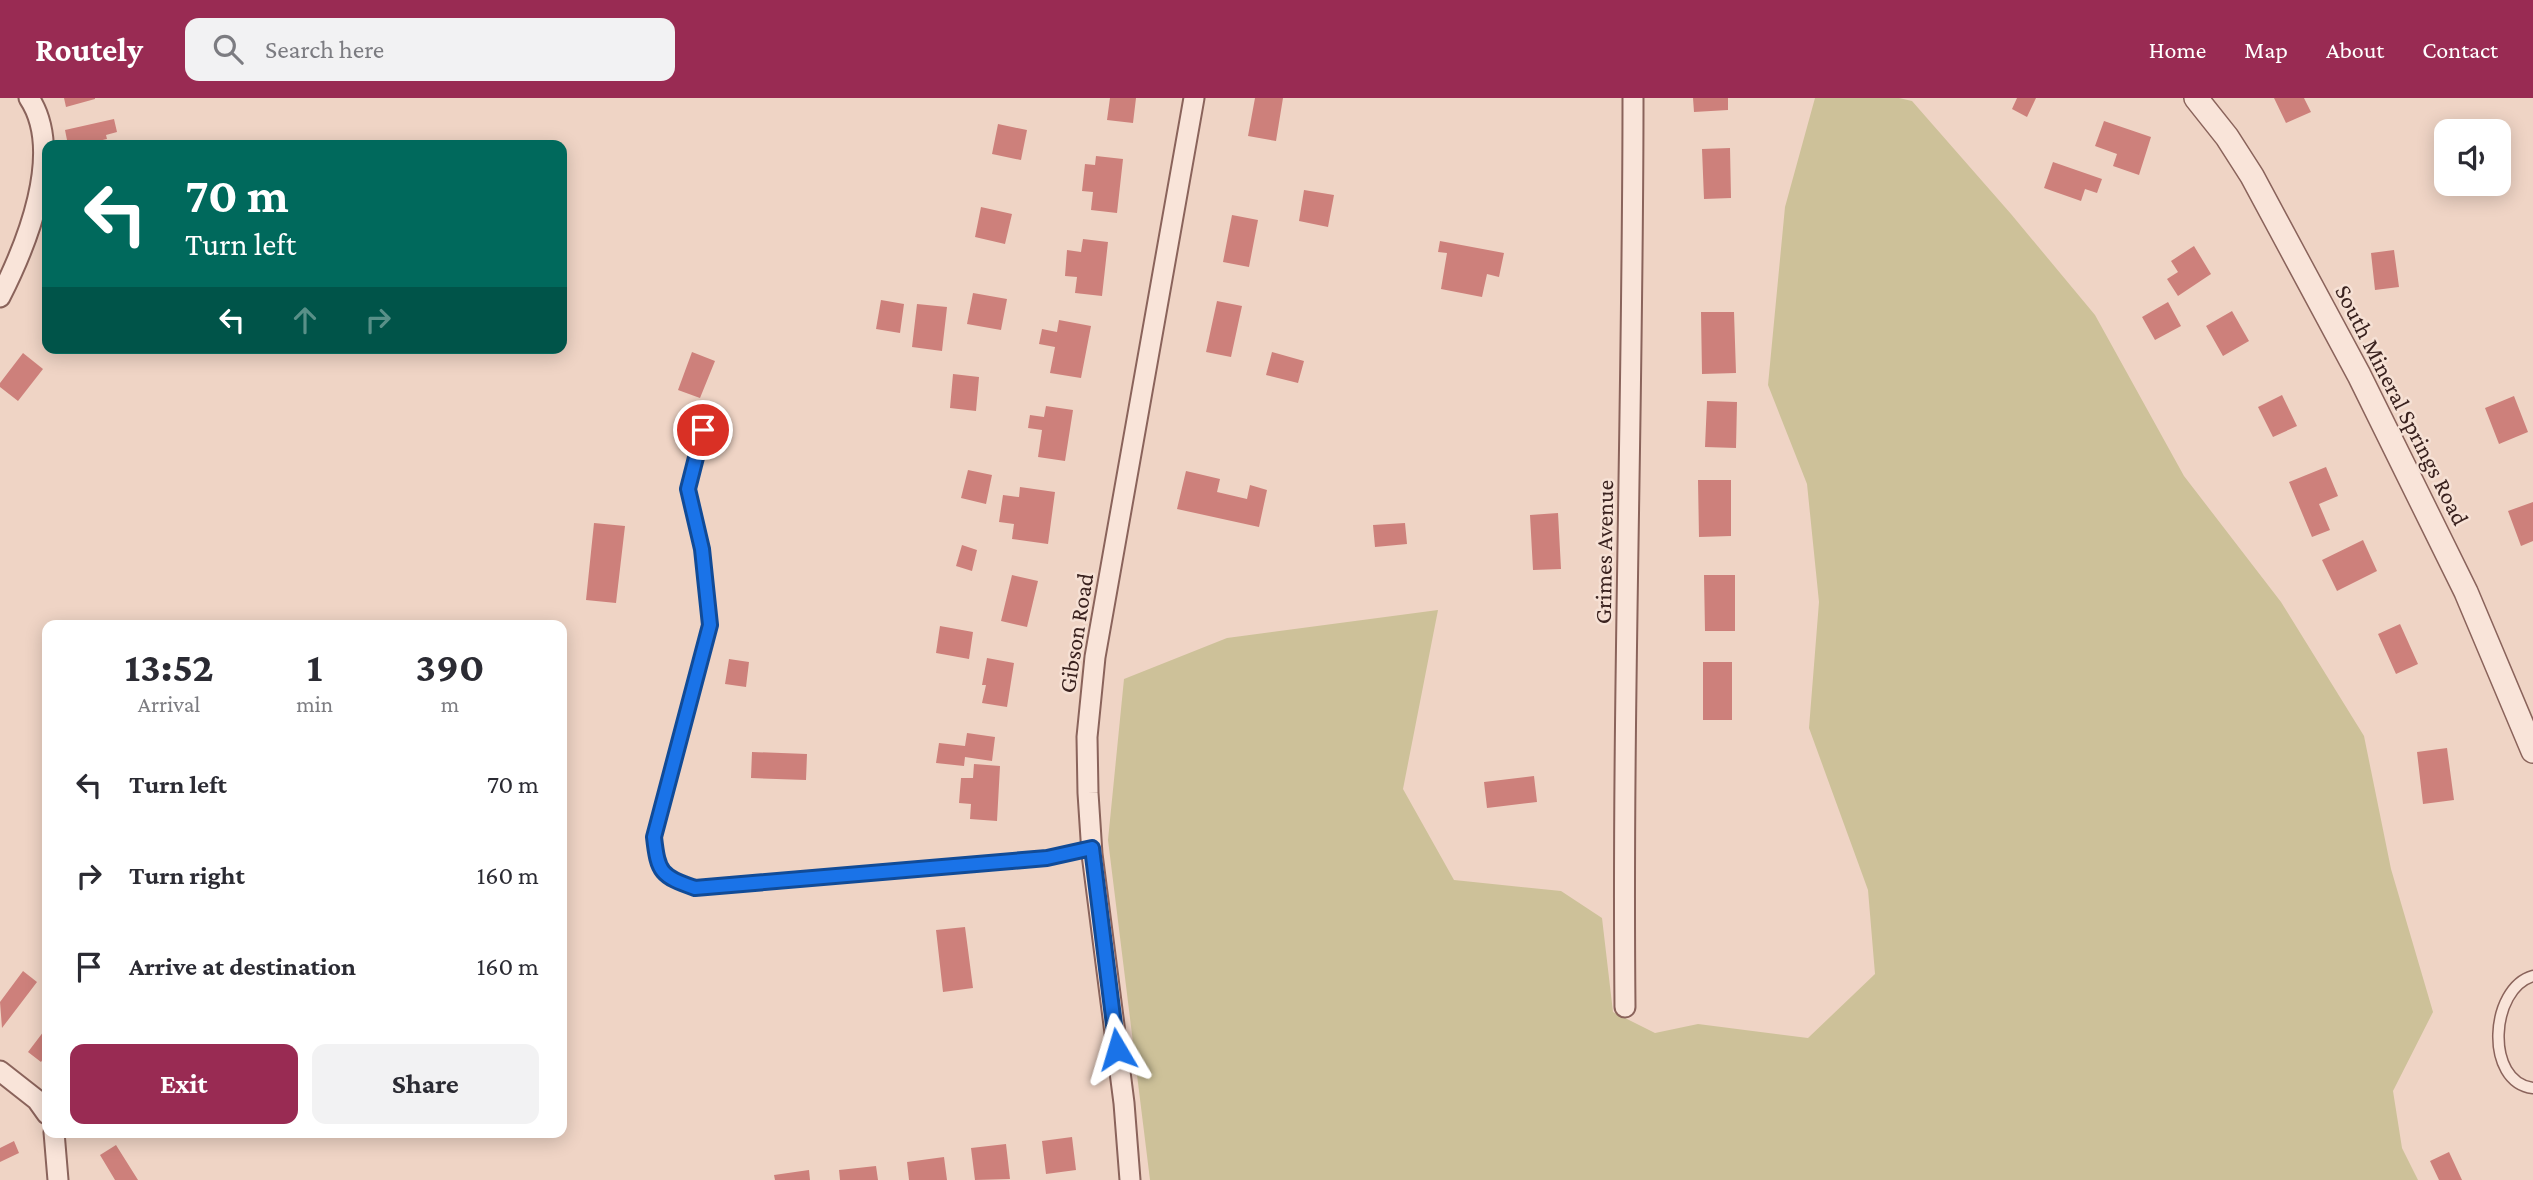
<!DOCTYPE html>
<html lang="en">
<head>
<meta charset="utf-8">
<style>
  body { margin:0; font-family:"Crimson Pro",serif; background:#f2f2f3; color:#2b2b33; height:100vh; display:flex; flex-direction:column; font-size:26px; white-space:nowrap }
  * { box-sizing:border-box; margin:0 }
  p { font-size:23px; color:#7c7c81 }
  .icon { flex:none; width:38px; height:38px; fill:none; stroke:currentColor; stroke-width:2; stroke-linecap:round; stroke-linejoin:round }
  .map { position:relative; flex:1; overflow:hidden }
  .details { position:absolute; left:42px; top:522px; width:525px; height:518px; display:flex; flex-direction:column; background:#fff; border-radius:14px; box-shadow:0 4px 18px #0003 }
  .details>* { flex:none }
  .top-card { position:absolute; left:42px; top:42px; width:525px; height:214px; border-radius:14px; box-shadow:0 4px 18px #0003; background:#00695c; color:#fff; overflow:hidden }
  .buttons { position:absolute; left:2434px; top:21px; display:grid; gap:14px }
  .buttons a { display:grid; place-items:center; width:77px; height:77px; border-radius:14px; background:#fff; box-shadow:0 4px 18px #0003; font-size:35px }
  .pin { position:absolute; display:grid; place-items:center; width:60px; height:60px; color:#fff; margin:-30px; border:4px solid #fff; border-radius:50%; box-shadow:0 2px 7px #0007 }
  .me { position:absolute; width:77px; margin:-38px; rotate:353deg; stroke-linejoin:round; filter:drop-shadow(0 0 5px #0008) }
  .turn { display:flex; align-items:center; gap:24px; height:147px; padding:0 28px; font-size:32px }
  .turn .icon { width:91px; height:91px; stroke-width:2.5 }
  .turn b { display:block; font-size:49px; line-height:60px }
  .lanes { display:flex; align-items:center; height:66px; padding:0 28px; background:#0003; justify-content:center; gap:35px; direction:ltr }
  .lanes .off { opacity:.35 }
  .eta { display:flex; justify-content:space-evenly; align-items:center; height:119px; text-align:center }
  .eta b { font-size:42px; font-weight:700; line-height:49px }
  .action { display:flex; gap:14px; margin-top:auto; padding:14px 28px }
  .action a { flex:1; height:80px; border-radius:14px; background:#992b53; color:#fff; font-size:28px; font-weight:700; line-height:80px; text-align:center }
  .action a+a { background:#f2f2f3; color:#2b2b33 }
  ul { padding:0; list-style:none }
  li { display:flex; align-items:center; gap:21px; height:91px; padding:0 28px }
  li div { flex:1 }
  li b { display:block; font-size:26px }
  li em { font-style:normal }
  header { display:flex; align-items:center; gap:42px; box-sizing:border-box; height:98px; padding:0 35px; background:#992b53; color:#fff }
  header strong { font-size:33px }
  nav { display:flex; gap:38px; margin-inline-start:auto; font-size:24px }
  .search { width:490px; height:63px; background:#f2f2f3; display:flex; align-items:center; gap:18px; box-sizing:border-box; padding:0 24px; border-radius:14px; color:#7c7c81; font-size:26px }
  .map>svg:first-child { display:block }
  .green { fill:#cdc199 }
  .building { fill:#cd807b }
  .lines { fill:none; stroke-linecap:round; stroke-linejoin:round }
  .service-casing { stroke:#8a635b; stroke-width:13 }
  .minor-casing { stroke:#8a635b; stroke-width:23 }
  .tertiary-casing { stroke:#8a635b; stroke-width:26 }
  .service { stroke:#f9e4d9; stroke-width:10 }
  .minor { stroke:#f9e4d9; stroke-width:19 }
  .tertiary { stroke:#f9e4d9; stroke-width:23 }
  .route-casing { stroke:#114b97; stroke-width:18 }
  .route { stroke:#1a73e8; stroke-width:12 }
  .labels { text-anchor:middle; stroke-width:5; stroke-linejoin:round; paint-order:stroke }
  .street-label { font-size:24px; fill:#3a221f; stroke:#f6e1d5 }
</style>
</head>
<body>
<header>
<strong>Routely</strong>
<div class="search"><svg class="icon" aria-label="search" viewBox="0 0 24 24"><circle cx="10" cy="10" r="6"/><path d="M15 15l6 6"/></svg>Search here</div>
<nav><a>Home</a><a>Map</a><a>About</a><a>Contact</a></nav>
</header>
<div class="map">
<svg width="2533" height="1082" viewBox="0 0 2533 1082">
  <rect width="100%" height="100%" fill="#efd4c5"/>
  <path class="green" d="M 1815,0 L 1899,0 L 1912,3 L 2011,116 L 2095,217 L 2184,378 L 2281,504 L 2364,638 L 2391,771 L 2433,914 L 2393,993 L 2402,1050 L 2418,1082 L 1150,1082 L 1108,742 L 1124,581 L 1227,540 L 1438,512 L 1403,691 L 1454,782 L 1561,793 L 1602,820 L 1613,914 L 1655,935 L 1698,926 L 1808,940 L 1875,876 L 1868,792 L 1809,630 L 1819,504 L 1807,386 L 1768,287 L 1785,109 Z"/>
  <path class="building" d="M 64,0 L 95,0 L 95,1 L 66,9 Z
    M 1110,0 L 1136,0 L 1133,25 L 1107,22 Z
    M 1255,0 L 1283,0 L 1276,43 L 1248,38 Z
    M 1693,0 L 1728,0 L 1728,12 L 1694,14 Z
    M 2017,0 L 2036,0 L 2027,19 L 2012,11 Z
    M 2274,0 L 2304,0 L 2311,14 L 2286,25 Z
    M 114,21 L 117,34 L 106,37 L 107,41 L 81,47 L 68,47 L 65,32 Z
    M 2104,23 L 2151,39 L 2139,77 L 2113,68 L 2117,56 L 2095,48 Z
    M 998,26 L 1027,32 L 1021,62 L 992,56 Z
    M 1730,50 L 1731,100 L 1704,101 L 1702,51 Z
    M 1096,58 L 1123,61 L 1117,115 L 1091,112 L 1093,94 L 1082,93 L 1085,66 L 1095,67 Z
    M 2053,64 L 2102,81 L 2097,95 L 2085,91 L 2081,103 L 2044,90 Z
    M 1304,92 L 1334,97 L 1328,129 L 1299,123 Z
    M 981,109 L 1012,116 L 1005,146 L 975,139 Z
    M 1232,117 L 1258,122 L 1249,169 L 1223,164 Z
    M 1083,141 L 1108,144 L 1102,198 L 1075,195 L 1077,179 L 1065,178 L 1067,152 L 1081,154 Z
    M 1440,143 L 1504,155 L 1499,179 L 1487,176 L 1482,199 L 1441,191 L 1447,155 L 1438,154 Z
    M 2194,148 L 2211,176 L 2178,198 L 2167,181 L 2178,174 L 2171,163 Z
    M 2394,152 L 2399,189 L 2375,192 L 2371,155 Z
    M 973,195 L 1007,201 L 1001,232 L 967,226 Z
    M 881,202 L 904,206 L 900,235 L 876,231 Z
    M 1217,203 L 1242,208 L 1231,259 L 1206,254 Z
    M 2168,204 L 2181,228 L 2155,242 L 2142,219 Z
    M 917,206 L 947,209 L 942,253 L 912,249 Z
    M 2232,213 L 2249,243 L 2223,258 L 2206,228 Z
    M 1701,214 L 1734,214 L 1736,275 L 1702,276 Z
    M 1059,222 L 1091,228 L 1081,280 L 1050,275 L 1055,249 L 1039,246 L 1042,231 L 1057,234 Z
    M 692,254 L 715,263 L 700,300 L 678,292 Z
    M 1272,254 L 1304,263 L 1298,285 L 1266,277 Z
    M 23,255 L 43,271 L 18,303 L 0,289 L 0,285 Z
    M 953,276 L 979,279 L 976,313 L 950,310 Z
    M 2282,297 L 2297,328 L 2273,339 L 2258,309 Z
    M 2514,298 L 2528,334 L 2499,346 L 2485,310 Z
    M 1707,303 L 1737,304 L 1736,350 L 1705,349 Z
    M 1046,308 L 1073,312 L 1065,363 L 1038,359 L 1042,332 L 1028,330 L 1030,317 L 1044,319 Z
    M 2326,369 L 2338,398 L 2319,406 L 2330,432 L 2312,439 L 2289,384 Z
    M 968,372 L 992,377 L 986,406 L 961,400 Z
    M 1186,373 L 1220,381 L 1217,394 L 1247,401 L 1250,387 L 1267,392 L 1259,429 L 1177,411 Z
    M 1698,382 L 1731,382 L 1731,438 L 1699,439 Z
    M 1020,389 L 1055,394 L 1048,446 L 1012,441 L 1014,426 L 999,424 L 1003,397 L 1019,399 Z
    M 2533,404 L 2533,443 L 2521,448 L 2508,413 Z
    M 1558,415 L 1561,471 L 1533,472 L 1530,417 Z
    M 594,425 L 625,428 L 616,505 L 586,502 Z
    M 1405,425 L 1407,446 L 1375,449 L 1373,427 Z
    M 2363,442 L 2377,473 L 2337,493 L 2322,462 Z
    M 962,447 L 977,452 L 972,473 L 956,468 Z
    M 1012,477 L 1038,483 L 1027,529 L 1001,523 Z
    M 1704,477 L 1735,477 L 1735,533 L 1705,533 Z
    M 2400,526 L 2418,566 L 2396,576 L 2378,536 Z
    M 940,528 L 973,534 L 969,561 L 936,555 Z
    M 987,560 L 1014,565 L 1007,609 L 982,605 L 986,587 L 982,587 Z
    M 729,561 L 749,564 L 746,589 L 725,586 Z
    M 1703,564 L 1732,564 L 1732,622 L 1703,622 Z
    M 967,635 L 995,639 L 992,663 L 965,659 L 964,668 L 936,665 L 939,645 L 965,648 Z
    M 2447,650 L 2454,702 L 2423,706 L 2417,654 Z
    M 752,654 L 807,656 L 806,682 L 751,680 Z
    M 974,666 L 1000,668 L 997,723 L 970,721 L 971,706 L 959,705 L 961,680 L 973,680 Z
    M 1534,678 L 1537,704 L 1487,710 L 1484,684 Z
    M 965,829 L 973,890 L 943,894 L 936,832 Z
    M 23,873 L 37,884 L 2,930 L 0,904 Z
    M 47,929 L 47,955 L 41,964 L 28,954 Z
    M 1072,1039 L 1076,1072 L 1046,1076 L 1042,1043 Z
    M 14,1043 L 19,1055 L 0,1064 L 0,1050 Z
    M 1006,1046 L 1010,1081 L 975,1082 L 971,1050 Z
    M 116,1047 L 138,1082 L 115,1082 L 100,1057 Z
    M 2449,1054 L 2462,1082 L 2439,1082 L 2430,1063 Z
    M 944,1059 L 947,1082 L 909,1082 L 907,1064 Z
    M 876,1068 L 878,1082 L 840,1082 L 839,1072 Z
    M 809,1072 L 810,1082 L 775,1082 L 774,1077 Z"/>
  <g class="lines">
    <g class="service-casing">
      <path id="service" d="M 703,332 L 688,391 L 702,451 L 711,527 L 654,739 C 658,775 661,778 694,790 L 1047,760 L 1092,750
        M 2533,878 C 2490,890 2484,984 2533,990"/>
    </g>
    <g class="minor-casing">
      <path id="minor" d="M 0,199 C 26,148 65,54 29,0
        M 1625,909 C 1622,606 1633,303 1633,0
        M 0,973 L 37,1002 L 47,1016
        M 54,1034 L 58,1082
        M 1130,1082 L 1124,1005 L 1092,756 L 1088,695 L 1087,639 L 1095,559 L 1194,0"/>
    </g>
    <g class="tertiary-casing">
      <path id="tertiary" d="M 2196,0 L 2227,39 L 2252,78 L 2359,277 L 2466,494 L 2533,653"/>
    </g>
    <use href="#service" class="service"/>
    <use href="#minor" class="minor"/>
    <use href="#tertiary" class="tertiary"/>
  </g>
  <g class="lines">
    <g class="route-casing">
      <path id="route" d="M 703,332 L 688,391 L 702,451 L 710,527 L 654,739 C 658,775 661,778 695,790 L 1047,760 L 1092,750 L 1117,951"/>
    </g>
    <use href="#route" class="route"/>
  </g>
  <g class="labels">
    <g class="street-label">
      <text transform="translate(2402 307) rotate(63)" y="8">South Mineral Springs Road</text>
      <text transform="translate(1604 454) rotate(-89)" y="8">Grimes Avenue</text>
      <text transform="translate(1076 535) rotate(-81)" y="8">Gibson Road</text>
    </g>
  </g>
</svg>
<div class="buttons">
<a><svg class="icon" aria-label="sound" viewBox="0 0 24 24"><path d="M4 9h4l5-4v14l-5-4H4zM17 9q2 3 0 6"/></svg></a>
</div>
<div class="pin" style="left:703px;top:332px;background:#d93025"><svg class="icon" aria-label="arrive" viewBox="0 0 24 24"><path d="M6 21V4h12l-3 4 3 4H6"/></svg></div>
<svg class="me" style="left:1117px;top:951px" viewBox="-20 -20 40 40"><path d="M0-17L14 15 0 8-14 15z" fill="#1a73e8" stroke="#fff" stroke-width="4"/></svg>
<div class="top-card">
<div class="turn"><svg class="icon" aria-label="left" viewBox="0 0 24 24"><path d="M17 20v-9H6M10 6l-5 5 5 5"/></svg><div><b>70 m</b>Turn left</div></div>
<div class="lanes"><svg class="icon" aria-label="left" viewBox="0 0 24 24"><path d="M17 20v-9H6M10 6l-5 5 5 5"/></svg><svg class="icon off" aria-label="ahead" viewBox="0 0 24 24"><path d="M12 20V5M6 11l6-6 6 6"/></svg><svg class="icon off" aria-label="right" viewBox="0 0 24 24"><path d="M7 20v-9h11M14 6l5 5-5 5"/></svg></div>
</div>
<section class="details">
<div class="eta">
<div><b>13:52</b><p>Arrival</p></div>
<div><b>1</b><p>min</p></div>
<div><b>390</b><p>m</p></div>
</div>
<ul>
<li><svg class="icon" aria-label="left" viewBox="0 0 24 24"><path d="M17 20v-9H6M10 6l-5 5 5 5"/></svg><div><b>Turn left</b></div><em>70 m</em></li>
<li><svg class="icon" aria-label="right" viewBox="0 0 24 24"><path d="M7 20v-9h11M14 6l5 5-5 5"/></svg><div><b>Turn right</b></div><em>160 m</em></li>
<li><svg class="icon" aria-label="arrive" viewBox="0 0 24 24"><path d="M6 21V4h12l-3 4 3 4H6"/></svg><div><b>Arrive at destination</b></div><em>160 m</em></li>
</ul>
<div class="action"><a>Exit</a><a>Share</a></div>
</section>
</div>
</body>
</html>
